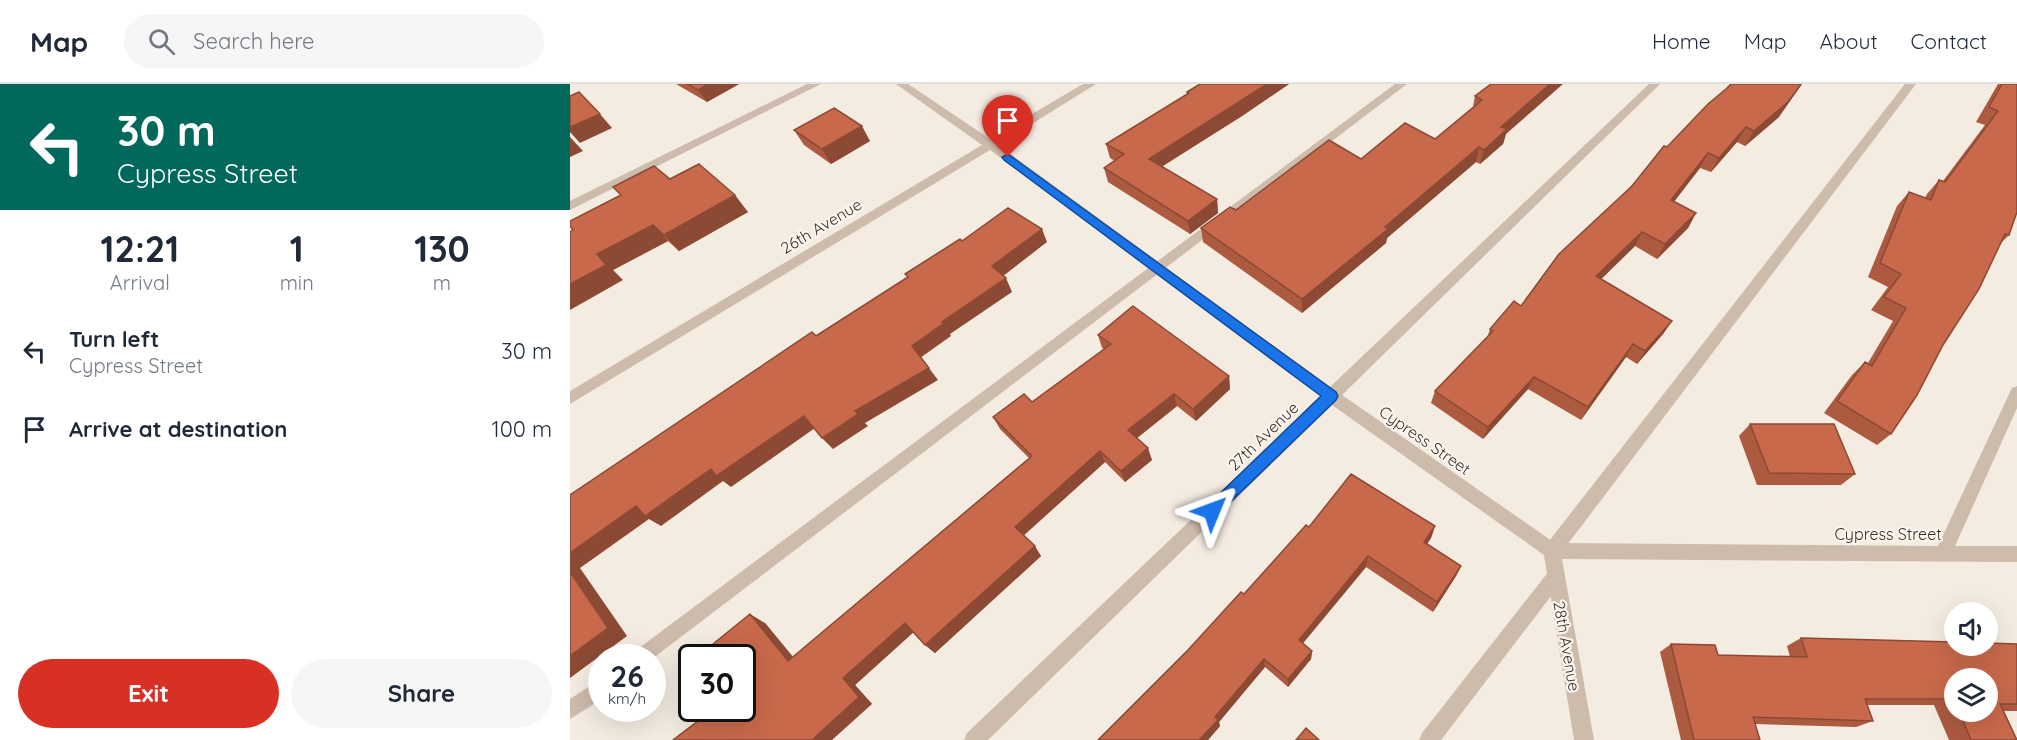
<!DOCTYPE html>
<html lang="en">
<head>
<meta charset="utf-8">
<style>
  body { margin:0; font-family:Quicksand,sans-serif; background:#f6f6f7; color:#1f2937; height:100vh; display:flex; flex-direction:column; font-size:22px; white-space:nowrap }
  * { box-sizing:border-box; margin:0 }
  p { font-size:20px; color:#747a83 }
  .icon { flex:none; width:33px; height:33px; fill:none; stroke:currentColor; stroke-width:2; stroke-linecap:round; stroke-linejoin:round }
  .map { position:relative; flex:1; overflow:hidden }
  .details { display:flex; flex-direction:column; background:#fff; width:570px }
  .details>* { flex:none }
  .banner { background:#00695c; color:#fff; overflow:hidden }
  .buttons { position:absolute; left:1374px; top:518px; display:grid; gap:12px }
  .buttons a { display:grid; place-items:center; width:54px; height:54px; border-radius:50%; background:#fff; box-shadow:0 6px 24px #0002; font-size:30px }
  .speed { position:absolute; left:18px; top:560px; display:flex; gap:12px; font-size:30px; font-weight:700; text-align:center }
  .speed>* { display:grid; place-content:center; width:78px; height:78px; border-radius:50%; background:#fff; box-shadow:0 6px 24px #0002; line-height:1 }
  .speed small { font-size:15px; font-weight:400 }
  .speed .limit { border:3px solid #111; border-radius:9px; background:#fff; color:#111 }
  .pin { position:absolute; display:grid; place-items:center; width:51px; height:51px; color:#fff; margin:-62px -26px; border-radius:50% 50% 50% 0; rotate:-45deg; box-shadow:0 0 6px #0007 }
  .pin .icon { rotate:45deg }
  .me { position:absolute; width:66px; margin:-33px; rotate:46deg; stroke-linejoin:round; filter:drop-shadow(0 0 4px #0008) }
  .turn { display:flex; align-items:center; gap:21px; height:126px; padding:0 18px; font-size:27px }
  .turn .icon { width:78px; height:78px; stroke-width:2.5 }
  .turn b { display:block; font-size:42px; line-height:51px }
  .eta { display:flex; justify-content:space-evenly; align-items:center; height:102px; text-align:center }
  .eta b { font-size:36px; font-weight:700; line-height:42px }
  .action { display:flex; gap:12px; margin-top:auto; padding:12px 18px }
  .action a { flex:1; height:69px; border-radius:36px; background:#d93025; color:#fff; font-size:24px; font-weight:700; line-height:69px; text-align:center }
  .action a+a { background:#f6f6f7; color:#1f2937 }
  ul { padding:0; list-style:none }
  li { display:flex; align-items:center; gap:18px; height:78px; padding:0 18px }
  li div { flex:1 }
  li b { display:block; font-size:22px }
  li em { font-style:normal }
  header { display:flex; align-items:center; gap:36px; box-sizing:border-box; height:84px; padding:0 30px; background:#fff; border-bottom:2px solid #e0e1e3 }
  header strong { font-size:28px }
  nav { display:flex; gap:33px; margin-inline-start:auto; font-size:21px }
  .search { width:420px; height:54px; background:#f6f6f7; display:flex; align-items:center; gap:15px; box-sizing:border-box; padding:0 21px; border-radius:33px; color:#747a83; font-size:22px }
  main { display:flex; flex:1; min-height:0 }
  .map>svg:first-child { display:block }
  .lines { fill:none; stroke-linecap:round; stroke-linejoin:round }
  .lane { fill:#cdbbac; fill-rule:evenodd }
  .street { fill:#cdbbac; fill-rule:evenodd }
  .wall { fill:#ac5a40; fill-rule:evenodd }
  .shaded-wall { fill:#8c4a34 }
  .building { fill:#c8694b; stroke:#8c4a34; stroke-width:1.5 }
  .route { fill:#1a73e8; stroke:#114b97; stroke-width:1.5 }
  .labels { text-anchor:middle; stroke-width:4.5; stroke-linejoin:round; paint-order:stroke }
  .street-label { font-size:16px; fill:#3b302b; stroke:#fbf5ee }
</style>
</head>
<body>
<header>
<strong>Map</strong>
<div class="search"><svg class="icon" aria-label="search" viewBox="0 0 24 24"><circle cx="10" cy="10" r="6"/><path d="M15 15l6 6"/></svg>Search here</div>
<nav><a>Home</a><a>Map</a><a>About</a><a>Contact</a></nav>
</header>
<main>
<section class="details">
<div class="banner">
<div class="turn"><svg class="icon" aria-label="left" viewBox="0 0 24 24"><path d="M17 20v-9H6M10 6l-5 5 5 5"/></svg><div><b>30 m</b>Cypress Street</div></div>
</div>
<div class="eta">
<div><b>12:21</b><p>Arrival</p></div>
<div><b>1</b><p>min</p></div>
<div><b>130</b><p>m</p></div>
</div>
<ul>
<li><svg class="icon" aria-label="left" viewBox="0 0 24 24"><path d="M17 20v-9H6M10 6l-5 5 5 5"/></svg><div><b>Turn left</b><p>Cypress Street</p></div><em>30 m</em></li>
<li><svg class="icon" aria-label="arrive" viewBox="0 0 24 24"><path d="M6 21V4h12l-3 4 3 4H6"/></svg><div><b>Arrive at destination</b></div><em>100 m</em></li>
</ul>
<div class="action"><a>Exit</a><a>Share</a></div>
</section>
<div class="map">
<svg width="1447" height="656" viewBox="0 0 1447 656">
  <rect width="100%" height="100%" fill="#f4ebe1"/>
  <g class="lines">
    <path class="lane" d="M 237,0 L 251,0 L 0,126 L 0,117 Z
      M 825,0 L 837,0 L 82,575 L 82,573 L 62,573 L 65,567 Z
      M 1335,0 L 1346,0 L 988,473 L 982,475 L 976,473 L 974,467 L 976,461 Z
      M 985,485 L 991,487 L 994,493 L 991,499 L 871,656 L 849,656 L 852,649 L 979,487 Z
      M 32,594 L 32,615 L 0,635 L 0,615 Z"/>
    <path class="street" d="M 326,0 L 338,0 L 420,55 L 513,0 L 526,0 L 428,61 L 760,303 L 1079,0 L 1090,0 L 772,311 L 985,459 L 1368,462 L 1440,308 L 1442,304 L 1447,302 L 1447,324 L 1385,462 L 1447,462 L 1447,478 L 992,475 L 1024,656 L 1004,656 L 974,471 L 762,321 L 418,656 L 394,656 L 397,649 L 751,312 L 584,186 L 420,66 L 0,320 L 0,307 L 412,61 Z"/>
  </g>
  <path class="wall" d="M 106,0 L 169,0 L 137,18 Z
    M 630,0 L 719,0 L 672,32 L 592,82 L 647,115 L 648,129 L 620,150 L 538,98 L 534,84 L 545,77 L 540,74 L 536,60 L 618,10 L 617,8 Z
    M 921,0 L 936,50 L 933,60 L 910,80 L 906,78 L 817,154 L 816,159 L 732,229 L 633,158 L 631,144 L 666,126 L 791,75 L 865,55 L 903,23 L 905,12 Z
    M 1428,0 L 1447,0 L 1439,151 L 1431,159 L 1373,261 L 1321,350 L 1307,361 L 1254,329 L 1282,291 L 1295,278 L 1298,279 L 1323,237 L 1301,226 L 1318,203 L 1298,193 L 1327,122 L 1339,108 L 1355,114 L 1357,110 L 1369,96 L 1373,97 L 1415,41 L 1406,38 Z
    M 1209,33 L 1175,62 L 1167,58 L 1141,88 L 1130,84 L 1104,118 L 1126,129 L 1118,144 L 1087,175 L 1065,162 L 1031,195 L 1102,237 L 1093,250 L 1067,280 L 1056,273 L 1011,336 L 958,305 L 913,355 L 861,319 L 865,307 L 917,254 L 920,245 L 951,222 L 1097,63 Z
    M 224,46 L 300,57 L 261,80 L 234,61 Z
    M 100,95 L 178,128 L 109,167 L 98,157 L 43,186 L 53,196 L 3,146 L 51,111 L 43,103 Z
    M 528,251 L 659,292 L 660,305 L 626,337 L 607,322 L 567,354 L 582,376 L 555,398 L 535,378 L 454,451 L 471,472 L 365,569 L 355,561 L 343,548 L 285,601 L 302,620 L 172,624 L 195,539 L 223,573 L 459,374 L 430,345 L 423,333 L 462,318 L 534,265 L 532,264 Z
    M 1180,340 L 1285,390 L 1271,401 L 1187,401 L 1169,352 Z
    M 865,442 L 861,454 L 857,460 L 891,482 L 886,492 L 863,528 L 796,483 L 733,559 L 742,567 L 741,575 L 718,603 L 695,583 L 649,638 L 650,642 L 638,656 L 674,510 L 739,443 Z
    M 1231,554 L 1447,560 L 1447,627 L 1434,627 L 1447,656 L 1379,656 L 1364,621 L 1297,621 L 1303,637 L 1286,643 L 1185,640 L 1190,656 L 1111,656 L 1090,568 L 1101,560 L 1148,571 L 1220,573 L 1217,562 ZM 1384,594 L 1418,627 L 1384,627 Z"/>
  <path class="shaded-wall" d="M 138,0 L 169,0 L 137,18 L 128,6 Z
    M 697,0 L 719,0 L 672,32 L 582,89 L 579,75 Z
    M 980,0 L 993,0 L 936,50 L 933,60 L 910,80 L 914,66 L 931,43 Z
    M 1231,0 L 1232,0 L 1209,33 L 1175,62 L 1184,47 Z
    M 30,30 L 42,44 L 10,59 L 0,48 L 0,43 Z
    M 292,42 L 300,57 L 261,80 L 252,65 Z
    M 1176,43 L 1167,58 L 1141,88 L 1149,74 Z
    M 0,53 L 13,67 L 0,73 Z
    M 909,63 L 906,78 L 817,154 L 816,159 L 732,229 L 732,215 L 815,143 Z
    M 1138,69 L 1130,84 L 1094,130 L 1101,116 Z
    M 165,111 L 178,128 L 109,167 L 94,151 Z
    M 647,115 L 648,129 L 620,150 L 618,137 Z
    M 1126,129 L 1118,144 L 1087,175 L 1095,160 Z
    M 83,141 L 98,157 L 43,186 L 53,196 L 0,226 L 0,200 L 27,170 Z
    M 472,145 L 477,158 L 428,196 L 422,182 Z
    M 1072,148 L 1065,162 L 1020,206 L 1026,192 Z
    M 436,194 L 442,208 L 380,250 L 381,252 L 350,274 L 342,262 L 372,238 Z
    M 1102,237 L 1093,250 L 1067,280 L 1075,267 Z
    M 1063,260 L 1056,273 L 1011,336 L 1018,323 Z
    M 359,284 L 368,296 L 295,339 L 298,342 L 263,365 L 252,354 L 285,327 Z
    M 659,292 L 660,305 L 626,337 L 623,325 Z
    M 964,293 L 958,305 L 913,355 L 918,343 Z
    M 604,310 L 607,322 L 562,358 L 558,346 Z
    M 234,332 L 245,344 L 161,403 L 153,397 L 91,442 L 79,435 L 10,484 L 57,552 L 0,594 L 0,469 L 66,422 L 141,385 Z
    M 578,364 L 582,376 L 555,398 L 551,387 Z
    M 530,367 L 535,378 L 452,453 L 445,443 Z
    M 865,442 L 861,454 L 851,469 L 854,458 Z
    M 465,462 L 471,472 L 365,569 L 355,561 Z
    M 798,472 L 796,483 L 729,564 L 729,556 Z
    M 891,482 L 886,492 L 863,528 L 867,518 Z
    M 180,530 L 195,539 L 232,584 L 218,577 Z
    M 335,539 L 345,547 L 285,601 L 302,620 L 262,656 L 242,656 L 273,594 Z
    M 742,567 L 741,575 L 718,603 L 718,595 Z
    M 694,575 L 695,583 L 649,638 L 650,642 L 638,656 L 629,656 L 645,633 Z"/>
  <path class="building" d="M 118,0 L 138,0 L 128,6 Z
    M 630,0 L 697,0 L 579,75 L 647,115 L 618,137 L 534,84 L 554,70 L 536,60 L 619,9 L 617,8 Z
    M 921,0 L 980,0 L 931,43 L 937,45 L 914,66 L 909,63 L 815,143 L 818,145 L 732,215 L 631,144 L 660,123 L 666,126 L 759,56 L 791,75 L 835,39 L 865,55 L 912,16 L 905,12 Z
    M 1161,0 L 1231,0 L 1218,18 L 1184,47 L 1176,43 L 1149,74 L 1138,69 L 1101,116 L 1126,129 L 1095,160 L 1072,148 L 1026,192 L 1102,237 L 1075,267 L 1063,260 L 1018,323 L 964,293 L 918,343 L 865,307 L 923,247 L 920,245 L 944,217 L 951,222 L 989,170 L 1062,102 L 1094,62 L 1097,63 L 1138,20 L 1156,5 Z
    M 1432,0 L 1447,0 L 1447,128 L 1439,151 L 1435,150 L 1409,205 L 1373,261 L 1347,311 L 1321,350 L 1267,317 L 1295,278 L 1302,282 L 1336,224 L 1314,213 L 1331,190 L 1310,179 L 1339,108 L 1361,116 L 1369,96 L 1375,98 L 1428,27 L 1419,23 Z
    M 9,8 L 30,30 L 0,43 L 0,12 Z
    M 264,24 L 292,42 L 252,65 L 224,46 Z
    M 129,80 L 165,111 L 94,151 L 83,141 L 27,170 L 36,181 L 0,200 L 0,148 L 3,146 L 0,142 L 0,137 L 51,111 L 43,103 L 84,82 L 100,95 Z
    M 438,124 L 472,145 L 422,182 L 436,194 L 372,238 L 374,239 L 342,262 L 359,284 L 285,327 L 288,330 L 252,354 L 234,332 L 146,392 L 141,385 L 75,432 L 66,422 L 0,469 L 0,411 L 242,248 L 246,252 L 338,193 L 335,190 L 390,155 L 392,157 Z
    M 563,222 L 659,292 L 623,325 L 604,310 L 558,346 L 578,364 L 551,387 L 530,367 L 445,443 L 465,462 L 355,561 L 335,539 L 273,594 L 289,613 L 242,656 L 103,656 L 145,624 L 172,624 L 172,573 L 127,573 L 180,530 L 218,577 L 462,372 L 423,333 L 454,310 L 462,318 L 541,260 L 528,251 Z
    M 1180,340 L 1264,340 L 1285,390 L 1199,389 Z
    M 781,390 L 865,442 L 854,458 L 891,482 L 867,518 L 798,472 L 729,556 L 742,567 L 718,595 L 694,575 L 645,633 L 648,636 L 629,656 L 528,656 L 618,566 L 671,508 L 674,510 L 736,441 L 739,443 Z
    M 0,488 L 38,544 L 0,572 Z
    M 1231,554 L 1384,558 L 1384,561 L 1418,561 L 1418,559 L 1447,560 L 1447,620 L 1430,620 L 1447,656 L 1401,656 L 1389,627 L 1418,627 L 1418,594 L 1384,594 L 1384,617 L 1383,615 L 1295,615 L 1303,637 L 1183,633 L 1190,656 L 1124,656 L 1101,560 L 1145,561 L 1148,571 L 1237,573 Z
    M 736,644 L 749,656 L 726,656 Z"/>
  <path class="route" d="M 438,70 L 766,308 L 768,312 L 766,316 L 647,431 L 642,433 L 637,431 L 634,427 L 637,422 L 751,312 L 434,76 L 432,73 Z"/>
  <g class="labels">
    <g class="street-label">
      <text transform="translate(251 142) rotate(-31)" y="6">26th Avenue</text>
      <text transform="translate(693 352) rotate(-44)" y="6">27th Avenue</text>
      <text transform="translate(855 356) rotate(35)" y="6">Cypress Street</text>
      <text x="1318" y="456">Cypress Street</text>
      <text transform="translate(997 562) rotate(80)" y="6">28th Avenue</text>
    </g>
  </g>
</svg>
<div class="buttons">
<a><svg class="icon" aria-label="sound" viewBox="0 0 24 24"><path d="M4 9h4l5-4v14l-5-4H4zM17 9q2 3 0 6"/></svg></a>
<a><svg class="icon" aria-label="layers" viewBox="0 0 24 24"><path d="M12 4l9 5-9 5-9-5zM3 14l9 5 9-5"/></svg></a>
</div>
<div class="speed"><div>26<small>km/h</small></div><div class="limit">30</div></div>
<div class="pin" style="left:438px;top:73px;background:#d93025"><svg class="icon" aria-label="arrive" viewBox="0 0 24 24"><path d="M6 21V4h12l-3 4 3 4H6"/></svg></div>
<svg class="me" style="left:642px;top:427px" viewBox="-20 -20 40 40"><path d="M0-17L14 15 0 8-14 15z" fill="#1a73e8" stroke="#fff" stroke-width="4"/></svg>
</div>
</main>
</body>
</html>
